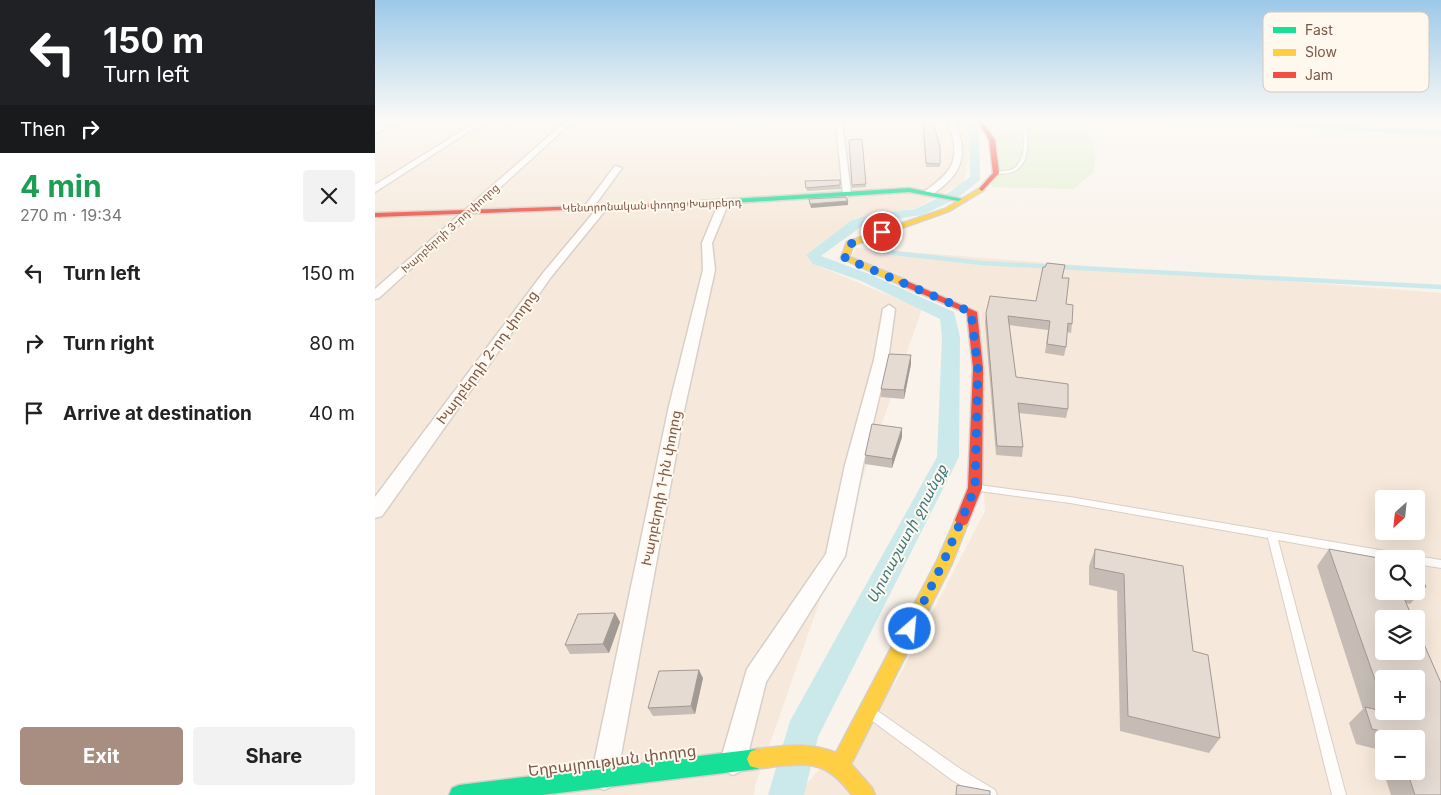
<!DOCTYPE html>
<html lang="en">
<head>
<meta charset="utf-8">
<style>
  body { margin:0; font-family:Inter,"Noto Sans Armenian",sans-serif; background:#f2f2f2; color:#222; height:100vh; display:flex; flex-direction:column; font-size:19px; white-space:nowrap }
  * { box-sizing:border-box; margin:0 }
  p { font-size:16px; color:#767676 }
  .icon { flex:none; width:28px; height:28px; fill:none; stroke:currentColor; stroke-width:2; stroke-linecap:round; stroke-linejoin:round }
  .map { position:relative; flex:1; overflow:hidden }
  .details { display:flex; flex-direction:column; background:#fff; width:375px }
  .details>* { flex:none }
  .banner { background:#202124; color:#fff; overflow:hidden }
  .needle { width:32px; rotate:207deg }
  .controls { position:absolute; left:1000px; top:490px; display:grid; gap:10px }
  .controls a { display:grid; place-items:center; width:50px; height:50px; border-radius:5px; background:#fff; box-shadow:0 5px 20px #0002; font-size:25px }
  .pin { position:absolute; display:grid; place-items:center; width:42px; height:42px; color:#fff; margin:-21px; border:2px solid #fff; border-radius:50%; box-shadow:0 1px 5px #0007 }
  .me { position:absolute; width:55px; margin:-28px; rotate:27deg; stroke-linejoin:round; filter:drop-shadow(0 0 4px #0008) }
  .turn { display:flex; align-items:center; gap:18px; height:105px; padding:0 20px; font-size:22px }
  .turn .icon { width:65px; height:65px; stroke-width:2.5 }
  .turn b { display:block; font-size:35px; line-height:42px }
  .then { display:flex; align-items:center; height:48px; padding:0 20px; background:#0003; gap:10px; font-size:19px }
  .round { display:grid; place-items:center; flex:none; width:52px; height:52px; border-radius:5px; background:#f2f2f2 }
  .head { display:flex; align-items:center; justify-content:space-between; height:85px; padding:0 20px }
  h1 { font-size:30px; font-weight:700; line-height:38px; color:#1e9e55 }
  .primary-button { display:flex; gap:10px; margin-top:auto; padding:10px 20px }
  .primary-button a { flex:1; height:58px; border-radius:5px; background:#a78e81; color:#fff; font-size:20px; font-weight:700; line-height:58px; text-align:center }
  .primary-button a+a { background:#f2f2f2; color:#222 }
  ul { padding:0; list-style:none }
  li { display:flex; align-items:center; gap:15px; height:70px; padding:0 20px }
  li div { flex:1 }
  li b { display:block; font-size:19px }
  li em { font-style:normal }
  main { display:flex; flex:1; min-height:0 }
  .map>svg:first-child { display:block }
  .residential { fill:#f6e9db; fill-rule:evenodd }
  .green { fill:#e5f0d5 }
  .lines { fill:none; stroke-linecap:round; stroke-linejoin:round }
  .stream-far1 { stroke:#cbe9eb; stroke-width:4 }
  .stream { stroke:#cbe9eb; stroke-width:4.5 }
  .canal { fill:#cbe9eb; fill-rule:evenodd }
  .lane-casing { stroke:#d8cfc8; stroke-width:2 }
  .street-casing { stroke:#d8cfc8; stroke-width:3 }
  .fast-casing { stroke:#d9cec7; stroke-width:3 }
  .slow-casing { stroke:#d9cec7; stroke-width:3 }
  .jam-casing { stroke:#d9cec7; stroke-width:3 }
  .lane { fill:#fefdfc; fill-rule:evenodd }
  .street { fill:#fefdfc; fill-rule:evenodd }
  .fast { fill:#16e098; fill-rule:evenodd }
  .slow { fill:#ffcf43; fill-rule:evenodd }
  .jam { fill:#f24e42; fill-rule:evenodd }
  .wall { fill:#c6bcb5; fill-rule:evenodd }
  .shaded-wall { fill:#a19994 }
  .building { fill:#e6dbd3; stroke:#a19994 }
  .route { stroke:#1a73e8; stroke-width:9; stroke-dasharray:0 16.2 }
  .labels { text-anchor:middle; stroke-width:4; stroke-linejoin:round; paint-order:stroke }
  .far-street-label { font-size:11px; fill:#7b5847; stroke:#fff8ee }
  .street-label { font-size:14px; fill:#7b5847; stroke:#fff8ee }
  .water-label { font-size:15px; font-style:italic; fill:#397882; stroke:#fff8ee }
  .near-street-label { font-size:16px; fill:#7b5847; stroke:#fff8ee }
  .key { fill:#fff8ee; stroke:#d7c8bc; stroke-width:1 }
  .key-label { font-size:14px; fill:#7b5847 }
</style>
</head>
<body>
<main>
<section class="details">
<div class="banner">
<div class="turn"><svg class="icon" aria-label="left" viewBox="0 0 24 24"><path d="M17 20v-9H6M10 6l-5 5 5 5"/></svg><div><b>150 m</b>Turn left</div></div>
<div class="then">Then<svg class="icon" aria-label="right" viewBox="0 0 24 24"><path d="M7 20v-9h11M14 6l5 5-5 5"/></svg></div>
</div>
<div class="head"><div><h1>4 min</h1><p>270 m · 19:34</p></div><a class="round"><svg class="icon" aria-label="close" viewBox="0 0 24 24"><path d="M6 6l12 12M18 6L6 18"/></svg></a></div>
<ul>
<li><svg class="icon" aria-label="left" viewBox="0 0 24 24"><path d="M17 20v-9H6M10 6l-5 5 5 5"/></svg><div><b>Turn left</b></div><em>150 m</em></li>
<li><svg class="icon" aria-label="right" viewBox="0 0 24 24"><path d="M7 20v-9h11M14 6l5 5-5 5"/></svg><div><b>Turn right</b></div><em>80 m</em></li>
<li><svg class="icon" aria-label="arrive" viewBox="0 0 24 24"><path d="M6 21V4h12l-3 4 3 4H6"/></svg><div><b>Arrive at destination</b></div><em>40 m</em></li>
</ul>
<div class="primary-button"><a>Exit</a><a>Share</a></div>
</section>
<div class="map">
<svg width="1066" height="795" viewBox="0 0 1066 795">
  <rect width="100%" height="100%" fill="#f9f3ec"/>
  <path class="residential" d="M 0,121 L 588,121 L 595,151 L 589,182 L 541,208 L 480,218 L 432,254 L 443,266 L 547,309 L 380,786 L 379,795 L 0,795 Z
    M 481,248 L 1066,293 L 1066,795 L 425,795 L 425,791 L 521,682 L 610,511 L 598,309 L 476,258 ZM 1009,499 L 1041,499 L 1041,531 L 1009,531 ZM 1009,559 L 1041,559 L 1041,591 L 1009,591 ZM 1009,619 L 1041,619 L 1041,651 L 1009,651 ZM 1009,679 L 1041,679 L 1041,711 L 1009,711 ZM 1009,739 L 1041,739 L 1041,771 L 1009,771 Z"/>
  <path class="green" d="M 607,121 L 710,121 C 715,139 723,154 718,173 L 698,189 L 616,187 L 619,169 L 618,136 Z"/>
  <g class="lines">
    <path class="stream-far1" d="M 501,251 L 508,252"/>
    <path class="stream" d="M 501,251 L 607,263 L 1066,287"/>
    <path class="canal" d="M 590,121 L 598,121 L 604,136 L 605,180 L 581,199 L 547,215 L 498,222 L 487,226 L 446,256 L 494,274 L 579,312 L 585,337 L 584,457 L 443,737 L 429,795 L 393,795 L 415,721 L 562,457 L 567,337 L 565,319 L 484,280 L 438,264 L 431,255 L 477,220 L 496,214 L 540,209 L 573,193 L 595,177 L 594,136 Z
      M 779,121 C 875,121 970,124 1066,130 L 1066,136 L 893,126 L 789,126 Z"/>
    <g class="lane-casing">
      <path id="lane" d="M 646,121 L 650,121 C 653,136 656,162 640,171 C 634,174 626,174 620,174 L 620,172 C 625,171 631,171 636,170 C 652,163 650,134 646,121 Z
        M 604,485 L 695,497 L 1034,555 L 1038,557 L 1041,556 L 1066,560 L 1066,568 L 1041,564 L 1041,559 L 1009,559 L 903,540 L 971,795 L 957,795 L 893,538 L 695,503 L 604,491 L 601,490 L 600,488 L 601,486 Z
        M 500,710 L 504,712 L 587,770 L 620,790 L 622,795 L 602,795 L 577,780 L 496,720 L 494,716 L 496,712 Z"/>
    </g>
    <g class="street-casing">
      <path id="street" d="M 15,121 L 23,121 L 0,133 L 0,128 Z
        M 103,121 L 110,121 L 0,192 L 0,185 Z
        M 191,121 L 198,121 L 4,298 L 0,299 L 0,289 Z
        M 279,121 L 286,121 L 282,124 Z
        M 461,121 L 467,121 L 476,194 L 472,197 L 468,194 Z
        M 573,121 L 579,121 C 591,147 591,168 567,187 C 562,191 557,196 550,195 L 550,191 C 582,169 585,157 573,121 Z
        M 240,166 L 247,168 L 217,209 L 211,209 L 209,207 Z
        M 349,199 L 354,202 L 337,243 L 340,270 L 310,406 L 242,777 L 238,786 L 229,790 L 220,786 L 216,777 L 294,406 L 328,270 L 327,243 L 344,202 Z
        M 225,205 L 233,207 L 176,277 L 7,516 L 0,518 L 0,497 L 168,273 Z
        M 514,305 L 520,309 L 513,360 L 488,465 L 470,556 L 391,682 L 371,762 L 367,771 L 358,775 L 349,771 L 345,762 L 372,669 L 451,554 L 470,465 L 499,360 L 508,309 Z"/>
    </g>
    <g class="fast-casing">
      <path id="fast" d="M 534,188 L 592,200 L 589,202 L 534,192 L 326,205 L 323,203 L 326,201 Z
        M 382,749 L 389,752 L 392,759 L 389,766 L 382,769 L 167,795 L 74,795 L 77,788 L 84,785 Z"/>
    </g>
    <g class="slow-casing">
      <path id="slow" d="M 607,187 L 609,188 L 609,190 L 574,211 L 478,245 L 474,257 L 530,280 L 530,284 L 524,284 L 466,258 L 472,242 L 570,209 Z
        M 587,514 L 592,516 L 594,520 L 577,563 L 476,764 L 497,788 L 500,795 L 477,795 C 453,764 440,762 402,766 C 392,767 384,770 375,766 L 372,759 L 375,752 L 382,749 C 410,746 434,742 461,753 L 562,561 L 582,516 Z"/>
    </g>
    <g class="jam-casing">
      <path id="jam" d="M 603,121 L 607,121 L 620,140 L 624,173 L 607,191 L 604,189 L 618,173 L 614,140 Z
        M 328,202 L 329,203 L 326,205 L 0,217 L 0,213 Z
        M 527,279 L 602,312 L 608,368 L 607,488 L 594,520 L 592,524 L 587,526 L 582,524 L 580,520 L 593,488 L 598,368 L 592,313 L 524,284 L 523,282 Z"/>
    </g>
    <use href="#lane" class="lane"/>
    <use href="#street" class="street"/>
    <use href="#fast" class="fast"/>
    <use href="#slow" class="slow"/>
    <use href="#jam" class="jam"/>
  </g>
  <path class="wall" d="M 354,121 L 394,121 L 393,123 L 355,124 Z
    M 547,121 L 565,147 L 565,167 L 551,167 Z
    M 487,139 L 491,187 L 477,188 L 474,140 Z
    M 465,180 L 466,189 L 432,191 L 430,181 Z
    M 690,265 L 687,278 L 691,304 L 697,324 L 696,333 L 692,332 L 691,347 L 689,356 L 670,353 L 673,330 L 634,325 L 641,377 L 693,409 L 691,418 L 644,413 L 648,447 L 647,457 L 621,455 L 610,322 L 611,313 L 661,301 Z
    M 536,364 L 529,399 L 506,397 L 506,389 Z
    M 527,437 L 517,468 L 490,464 L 490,455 Z
    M 720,549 L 808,566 L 818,651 L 845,738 L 834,753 L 745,731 L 742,591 L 714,585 L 714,566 Z
    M 954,549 L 1009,591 L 1041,591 L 1041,566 L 1051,587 L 1035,604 L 1031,603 L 1066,795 L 1016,795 L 1001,749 L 981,744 L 974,723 L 988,709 L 942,566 ZM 1009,679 L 1041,711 L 1009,711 ZM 1009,739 L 1041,739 L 1041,771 L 1009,771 Z
    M 240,613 L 245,622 L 234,653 L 195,654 L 190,645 Z
    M 328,678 L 320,714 L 278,716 L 273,708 Z"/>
  <path class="shaded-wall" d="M 473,201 L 473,205 L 436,208 L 435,204 Z
    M 536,355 L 536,364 L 529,399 L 529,390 Z
    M 527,428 L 527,437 L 517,468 L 517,459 Z
    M 240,613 L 245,622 L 234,653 L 228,644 Z
    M 324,670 L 328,678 L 320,714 L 316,706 Z"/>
  <path class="building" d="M 548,121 L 558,121 L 565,147 L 565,164 L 551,163 Z
    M 487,139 L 491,184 L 477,185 L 474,140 Z
    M 465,180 L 465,185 L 431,188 L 430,181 Z
    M 471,197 L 473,201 L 435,204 L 434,199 Z
    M 672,263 L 690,265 L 687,278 L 694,278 L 691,304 L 698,305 L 697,324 L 693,323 L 691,347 L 672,344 L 675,321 L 633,316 L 641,377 L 693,384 L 693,409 L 643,403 L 648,447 L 622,446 L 611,313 L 615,296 L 661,301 L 668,267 L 670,267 Z
    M 514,354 L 536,355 L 529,390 L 506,389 Z
    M 497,424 L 527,428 L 517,459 L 490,455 Z
    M 720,549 L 808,566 L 818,651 L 833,655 L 845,738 L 753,716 L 749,574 L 719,568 Z
    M 954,549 L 1009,559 L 1009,591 L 1026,591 L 1038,619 L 1009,619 L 1009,651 L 1041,651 L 1041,626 L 1066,683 L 1066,795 L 1040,795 L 1032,771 L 1041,771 L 1041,739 L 1020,739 L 1019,734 L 997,729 L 990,707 L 1011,712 L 1011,711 L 1041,711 L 1041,679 L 1009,679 L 1009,705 Z
    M 1041,566 L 1051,587 L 1041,585 Z
    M 240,613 L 228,644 L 190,645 L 203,614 Z
    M 324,670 L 316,706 L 273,708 L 284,671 Z
    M 582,785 L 615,791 L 615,795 L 581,795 Z"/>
  <linearGradient id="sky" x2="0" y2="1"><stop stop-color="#9cc9e9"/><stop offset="0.52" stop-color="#fcfaf6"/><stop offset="1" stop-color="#fcfaf6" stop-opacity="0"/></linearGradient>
  <rect width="1066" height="232" fill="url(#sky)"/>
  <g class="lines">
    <path class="route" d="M 507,232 L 475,244 L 470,258 L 596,312 L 603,368 L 600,488 L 568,563 L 535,629"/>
  </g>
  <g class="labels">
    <g class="far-street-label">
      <text transform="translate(277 205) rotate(-2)" y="4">Կենտրոնական փողոց Խարբերդ</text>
      <text transform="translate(75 228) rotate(-42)" y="4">Խարբերդի 3-րդ փողոց</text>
    </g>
    <g class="street-label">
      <text transform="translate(112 357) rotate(-54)" y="5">Խարբերդի 2-րդ փողոց</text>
      <text transform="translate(286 488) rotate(-79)" y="5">Խարբերդի 1-ին փողոց</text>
    </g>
    <g class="water-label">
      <text transform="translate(532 534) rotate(-62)" y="5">Արտաշատի ջրանցք</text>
    </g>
    <g class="near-street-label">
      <text transform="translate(237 760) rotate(-7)" y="6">Եղբայրության փողոց</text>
    </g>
  </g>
  <rect x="888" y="12" width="166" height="80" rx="8" class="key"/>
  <rect x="898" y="27" width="23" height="6" fill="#16e098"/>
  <rect x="898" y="49" width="23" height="7" fill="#ffcf43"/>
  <rect x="898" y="72" width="23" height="6" fill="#f24e42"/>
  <g class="key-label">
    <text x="930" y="35">Fast</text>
    <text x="930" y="57">Slow</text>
    <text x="930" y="80">Jam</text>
  </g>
</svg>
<div class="controls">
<a><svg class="needle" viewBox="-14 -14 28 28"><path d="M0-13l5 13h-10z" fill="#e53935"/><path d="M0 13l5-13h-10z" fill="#767676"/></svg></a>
<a><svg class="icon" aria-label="search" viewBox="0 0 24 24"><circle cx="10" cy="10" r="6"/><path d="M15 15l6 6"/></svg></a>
<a><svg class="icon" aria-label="layers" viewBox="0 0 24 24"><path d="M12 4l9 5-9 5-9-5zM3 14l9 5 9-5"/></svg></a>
<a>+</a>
<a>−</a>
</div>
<div class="pin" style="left:507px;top:232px;background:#d93025"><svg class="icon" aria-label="arrive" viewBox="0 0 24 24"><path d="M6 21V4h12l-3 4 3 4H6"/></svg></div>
<svg class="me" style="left:535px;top:629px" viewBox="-20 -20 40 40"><circle r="17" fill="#1a73e8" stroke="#fff" stroke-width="3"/><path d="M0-11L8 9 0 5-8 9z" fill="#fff"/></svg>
</div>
</main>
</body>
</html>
